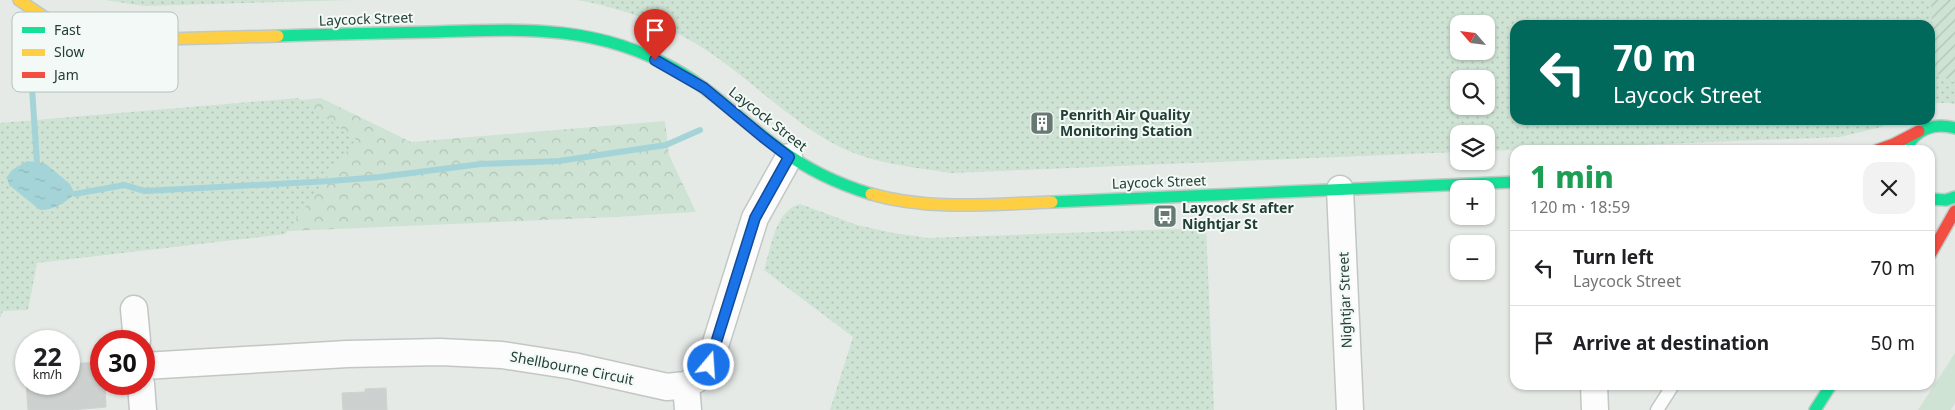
<!DOCTYPE html>
<html lang="en">
<head>
<meta charset="utf-8">
<style>
  body { margin:0; font-family:"Noto Sans",sans-serif; background:#f2f2f2; color:#202124; height:100vh; display:flex; flex-direction:column; font-size:19px; white-space:nowrap }
  * { box-sizing:border-box; margin:0 }
  p { font-size:16px; color:#757577 }
  .icon { flex:none; width:28px; height:28px; fill:none; stroke:currentColor; stroke-width:2; stroke-linecap:round; stroke-linejoin:round }
  .map { position:relative; flex:1; overflow:hidden }
  .side { position:absolute; left:1510px; top:145px; width:425px; height:245px; display:flex; flex-direction:column; background:#fff; border-radius:15px; box-shadow:0 1px 4px #0004 }
  .side>* { flex:none }
  .hud { position:absolute; left:1510px; top:20px; width:425px; height:105px; border-radius:15px; box-shadow:0 1px 4px #0004; background:#00695c; color:#fff; overflow:hidden }
  .needle { width:32px; rotate:298deg }
  .controls { position:absolute; left:1450px; top:15px; display:grid; gap:10px }
  .controls a { display:grid; place-items:center; width:45px; height:45px; border-radius:10px; background:#fff; box-shadow:0 1px 4px #0004; font-size:25px }
  .speed { position:absolute; left:15px; top:330px; display:flex; gap:10px; font-size:25px; font-weight:700; text-align:center }
  .speed>* { display:grid; place-content:center; width:65px; height:65px; border-radius:50%; background:#fff; box-shadow:0 1px 4px #0004; line-height:1 }
  .speed small { font-size:12px; font-weight:400 }
  .speed .limit { border:8px solid #d22; background:#fff; color:#111 }
  .pin { position:absolute; display:grid; place-items:center; width:42px; height:42px; color:#fff; margin:-51px -21px; border-radius:50% 50% 50% 0; rotate:-45deg; box-shadow:0 0 5px #0007 }
  .pin .icon { rotate:45deg }
  .me { position:absolute; width:55px; margin:-28px; rotate:18deg; stroke-linejoin:round; filter:drop-shadow(0 0 4px #0008) }
  .turn { display:flex; align-items:center; gap:18px; height:105px; padding:0 20px; font-size:22px }
  .turn .icon { width:65px; height:65px; stroke-width:2.5 }
  .turn b { display:block; font-size:35px; line-height:42px }
  .round { display:grid; place-items:center; flex:none; width:52px; height:52px; border-radius:15px; background:#f2f2f2 }
  .summary { display:flex; align-items:center; justify-content:space-between; height:85px; padding:0 20px }
  h1 { font-size:30px; font-weight:800; line-height:38px; color:#1e9e55 }
  ul { padding:0; list-style:none }
  li { display:flex; align-items:center; gap:15px; height:75px; padding:0 20px; border-top:1px solid #e0e0e0 }
  li div { flex:1 }
  li b { display:block; font-size:19px }
  li em { font-style:normal }
  .map>svg:first-child { display:block }
  .grass { fill:#cee3d3 }
  .forest { fill:url(#forest-crowns) }
  .park { fill:url(#park-dots); fill-rule:evenodd }
  .garden { fill:url(#garden-furrows) }
  .water { fill:url(#water-ripples) }
  .lines { fill:none; stroke-linecap:round; stroke-linejoin:round }
  .stream { stroke:#a5d4d8; stroke-width:6 }
  .building { fill:#ccd1cf; stroke:#ced3d0 }
  .lane-casing { stroke:#c2c7c4; stroke-width:15 }
  .street-casing { stroke:#c2c7c4; stroke-width:29 }
  .fast-casing { stroke:#c0c8c4; stroke-width:14 }
  .slow-casing { stroke:#c0c8c4; stroke-width:14 }
  .jam-casing { stroke:#c0c8c4; stroke-width:14 }
  .lane { stroke:#fbfcfb; stroke-width:12 }
  .street { stroke:#fbfcfb; stroke-width:26 }
  .fast { stroke:#16e098; stroke-width:11 }
  .slow { stroke:#ffcf43; stroke-width:11 }
  .jam { stroke:#f24e42; stroke-width:11 }
  .route-casing { stroke:#114b97; stroke-width:12 }
  .route { stroke:#1a73e8; stroke-width:9 }
  .labels { text-anchor:middle; stroke-width:4; stroke-linejoin:round; paint-order:stroke }
  .street-label { font-size:14px; fill:#223e35; stroke:#f3f9f6 }
  .poi-label { font-size:14px; font-weight:bold; fill:#223e35; stroke:#f3f9f6; text-anchor:start }
  .key { fill:#f3f9f6; stroke:#b4c1bc; stroke-width:1 }
  .key-label { font-size:14px; fill:#223e35 }
</style>
</head>
<body>
<div class="map">
<svg width="1955" height="410" viewBox="0 0 1955 410">
  <defs>
    <pattern id="forest-crowns" width="20" height="18" patternUnits="userSpaceOnUse" patternTransform="scale(1.25)"><rect width="20" height="18" fill="#cee3d3"/><path d="M2 6a3 3 0 1 1 6 0M12 15a3 3 0 1 1 6 0" fill="none" stroke="#b1c4b6"/></pattern>
    <pattern id="park-dots" width="8" height="8" patternUnits="userSpaceOnUse" patternTransform="scale(1.25)"><rect width="8" height="8" fill="#cee3d3"/><path d="M2 2h.1M6 6h.1" fill="none" stroke="#b1c4b6" stroke-width="1.8" stroke-linecap="round"/></pattern>
    <pattern id="garden-furrows" width="10" height="10" patternUnits="userSpaceOnUse" patternTransform="scale(1.25)"><rect width="10" height="10" fill="#cee3d3"/><path d="M-1 1l2-2M0 10L10 0M9 11l2-2" fill="none" stroke="#b1c4b6"/></pattern>
    <pattern id="water-ripples" width="26" height="14" patternUnits="userSpaceOnUse" patternTransform="scale(1.25)"><rect width="26" height="14" fill="#a5d4d8"/><path d="M2 4q2-2 4 0t4 0M15 11q2-2 4 0t4 0" fill="none" stroke="#8eb7ba"/></pattern>
  </defs>
  <rect width="100%" height="100%" fill="#e5eae7"/>
  <path class="grass" d="M 1955,353 L 1955,403 L 1951,410 L 1918,410 Z"/>
  <path class="forest" d="M 321,98 L 411,142 L 665,121 L 669,155 L 696,212 L 615,217 L 267,232 L 52,127 Z"/>
  <path class="park" d="M 105,0 L 354,0 L 144,6 Z
    M 577,0 L 1955,0 L 1955,104 L 1949,103 L 1930,103 L 1930,25 L 1515,25 L 1515,120 L 1895,120 L 1881,127 L 1840,137 L 1486,151 L 1486,134 L 1459,134 L 1459,152 L 951,173 C 913,167 873,164 838,146 C 794,123 759,88 719,59 C 677,28 628,9 577,0 ZM 1459,24 L 1486,24 L 1486,51 L 1459,51 ZM 1459,79 L 1486,79 L 1486,106 L 1459,106 Z
    M 298,98 L 356,139 L 285,234 L 37,263 L 28,310 L 3,311 L 0,318 L 0,123 Z
    M 800,204 L 857,225 L 893,233 L 928,238 L 1206,228 L 1214,410 L 830,410 L 853,337 L 764,270 C 771,248 775,210 800,204 Z"/>
  <path class="garden" d="M 1931,0 L 1955,0 L 1955,83 L 1934,72 Z"/>
  <path class="water" d="M 27,161 L 46,164 L 70,184 L 75,194 C 64,203 55,210 40,210 L 9,185 L 7,177 L 12,170 Z"/>
  <g class="lines">
    <path class="stream" d="M 30,58 L 37,163
      M 75,194 L 124,185 L 145,191 L 331,181 L 380,177 L 481,164 L 559,161 L 666,145 L 700,130"/>
  </g>
  <path class="building" d="M 98,362 L 100,380 L 101,380 L 101,384 L 105,384 L 106,407 L 72,410 L 28,410 L 26,384 L 69,384 L 69,364 Z
    M 386,388 L 387,410 L 343,410 L 342,393 L 365,392 L 365,389 Z"/>
  <g class="lines">
    <g class="lane-casing">
      <path id="lane" d="M 1657,410 L 1673,385"/>
    </g>
    <g class="street-casing">
      <path id="street" d="M 1340,189 L 1350,410
        M 134,309 L 137,341
        M 144,366 L 347,354 L 440,352 L 502,355 L 573,366 L 667,387 L 686,385 L 697,379 L 709,365 L 755,218 L 789,157
        M 141,384 L 143,410
        M 686,385 L 688,410
        M 1594,385 L 1595,410"/>
    </g>
    <g class="fast-casing">
      <path id="fast" d="M 278,36 C 330,34 381,33 433,32 C 520,29 596,24 675,69 C 714,91 744,123 780,149 C 808,170 838,184 871,194
        M 1905,150 C 1915,130 1933,122 1955,128
        M 1930,199 L 1946,200 L 1955,197
        M 1052,202 L 1515,182
        M 1815,410 L 1831,385"/>
    </g>
    <g class="slow-casing">
      <path id="slow" d="M 19,0 L 44,17 L 72,28 L 100,35 L 130,40 L 278,36
        M 871,194 C 930,211 991,204 1052,202"/>
    </g>
    <g class="jam-casing">
      <path id="jam" d="M 1877,150 L 1894,144 L 1919,131
        M 1930,255 L 1955,211"/>
    </g>
    <use href="#lane" class="lane"/>
    <use href="#street" class="street"/>
    <use href="#fast" class="fast"/>
    <use href="#slow" class="slow"/>
    <use href="#jam" class="jam"/>
  </g>
  <g class="lines">
    <g class="route-casing">
      <path id="route" d="M 655,60 L 704,88 L 763,137 L 789,157 L 755,218 L 709,365"/>
    </g>
    <use href="#route" class="route"/>
  </g>
  <defs>
    <g id="building-square" transform="scale(1.25)"><rect x="-9" y="-9" width="18" height="18" rx="4" fill="#667a73" stroke="#f3f9f6"/><path d="M-4-6H4V6H1V3H-1V6H-4ZM-2.5-4.3h1.7v1.8h-1.7ZM.8-4.3h1.7v1.8H.8ZM-2.5-1h1.7V.8h-1.7ZM.8-1h1.7V.8H.8Z" fill="#fff"/></g>
    <g id="bus-square" transform="scale(1.25)"><rect x="-9" y="-9" width="18" height="18" rx="4" fill="#667a73" stroke="#f3f9f6"/><path d="M-5-6H5V4H4V6H2V4H-2V6H-4V4H-5ZM-3.5-4V0h7V-4ZM-3.5 1.2v1.5H-2V1.2ZM2 1.2v1.5H3.5V1.2Z" fill="#fff"/></g>
  </defs>
  <g fill-rule="evenodd">
    <use href="#building-square" x="1042" y="123"/>
    <use href="#bus-square" x="1165" y="216"/>
  </g>
  <g class="labels">
    <g class="street-label">
      <text transform="translate(366 19) rotate(-2)" y="5">Laycock Street</text>
      <text transform="translate(768 119) rotate(38)" y="5">Laycock Street</text>
      <text transform="translate(1159 182) rotate(-2)" y="5">Laycock Street</text>
      <text transform="translate(1345 300) rotate(-92)" y="5">Nightjar Street</text>
      <text transform="translate(572 368) rotate(11)" y="5">Shellbourne Circuit</text>
    </g>
    <g class="poi-label">
      <text x="1060" y="120">Penrith Air Quality<tspan x="1060" dy="16">Monitoring Station</tspan></text>
      <text x="1182" y="213">Laycock St after<tspan x="1182" dy="16">Nightjar St</tspan></text>
    </g>
  </g>
  <rect x="12" y="12" width="166" height="80" rx="8" class="key"/>
  <rect x="22" y="27" width="23" height="6" fill="#16e098"/>
  <rect x="22" y="49" width="23" height="7" fill="#ffcf43"/>
  <rect x="22" y="72" width="23" height="6" fill="#f24e42"/>
  <g class="key-label">
    <text x="54" y="35">Fast</text>
    <text x="54" y="57">Slow</text>
    <text x="54" y="80">Jam</text>
  </g>
</svg>
<div class="controls">
<a><svg class="needle" viewBox="-14 -14 28 28"><path d="M0-13l5 13h-10z" fill="#e53935"/><path d="M0 13l5-13h-10z" fill="#757577"/></svg></a>
<a><svg class="icon" aria-label="search" viewBox="0 0 24 24"><circle cx="10" cy="10" r="6"/><path d="M15 15l6 6"/></svg></a>
<a><svg class="icon" aria-label="layers" viewBox="0 0 24 24"><path d="M12 4l9 5-9 5-9-5zM3 14l9 5 9-5"/></svg></a>
<a>+</a>
<a>−</a>
</div>
<div class="speed"><div>22<small>km/h</small></div><div class="limit">30</div></div>
<div class="pin" style="left:655px;top:60px;background:#d93025"><svg class="icon" aria-label="arrive" viewBox="0 0 24 24"><path d="M6 21V4h12l-3 4 3 4H6"/></svg></div>
<svg class="me" style="left:709px;top:365px" viewBox="-20 -20 40 40"><circle r="17" fill="#1a73e8" stroke="#fff" stroke-width="3"/><path d="M0-11L8 9 0 5-8 9z" fill="#fff"/></svg>
<div class="hud">
<div class="turn"><svg class="icon" aria-label="left" viewBox="0 0 24 24"><path d="M17 20v-9H6M10 6l-5 5 5 5"/></svg><div><b>70 m</b>Laycock Street</div></div>
</div>
<section class="side">
<div class="summary"><div><h1>1 min</h1><p>120 m · 18:59</p></div><a class="round"><svg class="icon" aria-label="close" viewBox="0 0 24 24"><path d="M6 6l12 12M18 6L6 18"/></svg></a></div>
<ul>
<li><svg class="icon" aria-label="left" viewBox="0 0 24 24"><path d="M17 20v-9H6M10 6l-5 5 5 5"/></svg><div><b>Turn left</b><p>Laycock Street</p></div><em>70 m</em></li>
<li><svg class="icon" aria-label="arrive" viewBox="0 0 24 24"><path d="M6 21V4h12l-3 4 3 4H6"/></svg><div><b>Arrive at destination</b></div><em>50 m</em></li>
</ul>
</section>
</div>
</body>
</html>
